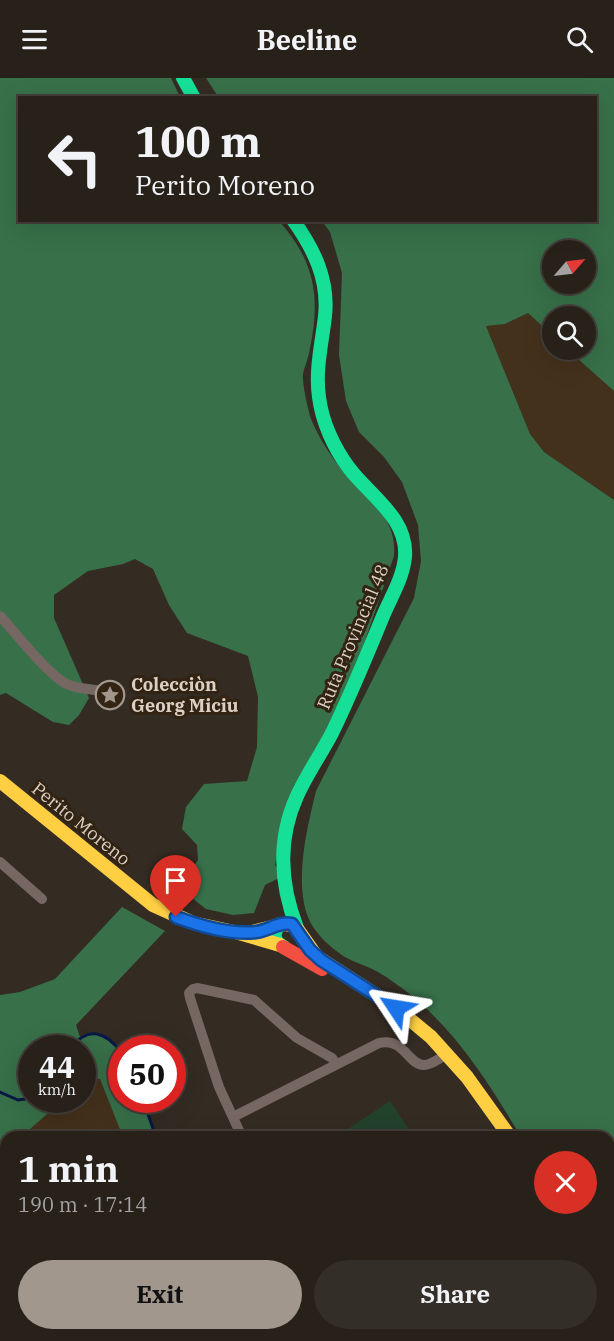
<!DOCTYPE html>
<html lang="en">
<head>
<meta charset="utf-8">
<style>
  body { margin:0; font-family:"IBM Plex Serif",serif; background:#332e27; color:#f1f3f6; height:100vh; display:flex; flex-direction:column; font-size:22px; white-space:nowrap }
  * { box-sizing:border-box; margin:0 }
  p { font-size:20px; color:#a4a3a2 }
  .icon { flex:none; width:33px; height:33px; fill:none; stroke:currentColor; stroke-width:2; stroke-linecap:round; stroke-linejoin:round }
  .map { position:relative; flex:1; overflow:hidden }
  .drawer { position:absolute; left:0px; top:1053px; width:615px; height:210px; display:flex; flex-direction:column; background:#27211a; border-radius:18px 18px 0 0; box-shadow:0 6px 24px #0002,0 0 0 2px #433e39 }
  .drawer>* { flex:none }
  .hud { position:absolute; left:18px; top:18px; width:579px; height:126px; border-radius:0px; box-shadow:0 6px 24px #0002,0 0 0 2px #433e39; background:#27211a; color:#f1f3f6; overflow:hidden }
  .needle { width:39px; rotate:62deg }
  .fabs { position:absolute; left:542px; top:162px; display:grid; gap:12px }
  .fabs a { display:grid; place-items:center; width:54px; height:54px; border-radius:50%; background:#27211a; box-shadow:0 6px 24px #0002,0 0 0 2px #433e39; font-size:30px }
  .speed { position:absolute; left:18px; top:957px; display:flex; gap:12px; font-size:30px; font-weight:700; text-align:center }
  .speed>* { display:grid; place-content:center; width:78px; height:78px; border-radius:50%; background:#27211a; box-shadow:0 6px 24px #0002,0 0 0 2px #433e39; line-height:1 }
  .speed small { font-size:15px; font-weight:400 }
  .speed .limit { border:9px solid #d22; background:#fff; color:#111 }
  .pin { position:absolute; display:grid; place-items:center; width:51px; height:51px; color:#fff; margin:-62px -26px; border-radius:50% 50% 50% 0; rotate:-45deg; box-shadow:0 0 6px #0007 }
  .pin .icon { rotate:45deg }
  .me { position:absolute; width:66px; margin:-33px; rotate:303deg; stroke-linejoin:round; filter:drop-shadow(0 0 4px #0008) }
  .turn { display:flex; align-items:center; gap:21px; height:126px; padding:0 18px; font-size:27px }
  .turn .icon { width:78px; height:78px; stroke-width:2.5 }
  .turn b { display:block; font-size:42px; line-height:51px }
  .round { display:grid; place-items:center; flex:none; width:63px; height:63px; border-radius:32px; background:#332e27 }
  .headline { display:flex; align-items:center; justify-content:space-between; height:102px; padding:0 18px }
  h1 { font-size:36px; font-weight:700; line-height:45px }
  .cta { display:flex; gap:12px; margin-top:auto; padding:12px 18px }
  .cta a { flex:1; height:69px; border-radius:36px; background:#a1978d; color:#111; font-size:24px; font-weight:700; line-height:69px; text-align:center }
  .cta a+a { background:#332e27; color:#f1f3f6 }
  header { display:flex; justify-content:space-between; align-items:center; height:78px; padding:0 18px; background:#27211a; font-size:27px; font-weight:700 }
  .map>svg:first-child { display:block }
  .built { fill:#44311c }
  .green { fill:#22422c }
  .forest { fill:#377049; fill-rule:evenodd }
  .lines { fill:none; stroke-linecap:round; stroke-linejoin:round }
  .stream { stroke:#081946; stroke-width:3 }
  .street { stroke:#766762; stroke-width:10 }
  .fast { stroke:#16e098; stroke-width:14 }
  .slow { stroke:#ffcf43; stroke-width:14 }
  .jam { stroke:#f24e42; stroke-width:14 }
  .route-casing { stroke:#114b97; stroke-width:15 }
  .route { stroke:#1a73e8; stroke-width:10 }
  .labels { text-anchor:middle; stroke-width:6; stroke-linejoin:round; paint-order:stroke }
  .street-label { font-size:18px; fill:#dbd0c6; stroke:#322312 }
  .poi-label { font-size:18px; font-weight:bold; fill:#dbd0c6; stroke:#322312; text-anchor:start }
</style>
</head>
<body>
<header><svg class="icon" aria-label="menu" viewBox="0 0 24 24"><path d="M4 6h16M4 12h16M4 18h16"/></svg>Beeline<svg class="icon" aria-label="search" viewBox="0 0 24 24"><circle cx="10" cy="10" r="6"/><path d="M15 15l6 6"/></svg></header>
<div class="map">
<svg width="614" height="1263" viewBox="0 0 614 1263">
  <rect width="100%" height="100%" fill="#342c23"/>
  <path class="built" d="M 528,235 L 552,257 L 552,272 L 568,272 L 614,313 L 614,422 L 544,374 L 530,356 L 486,248 L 505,246 Z
    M 88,999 L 100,1000 L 123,1059 L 21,1059 L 63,1022 L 82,1022 L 83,1004 Z
    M 6,1092 L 6,1175 L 0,1171 L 0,1093 Z"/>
  <path class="green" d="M 390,1023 L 414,1059 L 336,1059 Z
    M 415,1258 L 476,1259 L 476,1263 L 400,1263 Z"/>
  <path class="forest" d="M 0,0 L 171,0 L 180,19 L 20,20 L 20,142 L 279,143 C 314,182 321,218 310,270 C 309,279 305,287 303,296 C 302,305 308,332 311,341 C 320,363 333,381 348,399 C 370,427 397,438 394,478 L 336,648 L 277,778 L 275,787 L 283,798 L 265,807 L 254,835 L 233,837 L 206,831 L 187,816 L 187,797 L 198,782 L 197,767 L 182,751 L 186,729 L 204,706 L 247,703 L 257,669 L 258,619 L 248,578 L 187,555 L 169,527 L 153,491 L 135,481 L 123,486 L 88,493 L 54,517 L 54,540 L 89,620 L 79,637 L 69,647 L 53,644 L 6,615 L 0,617 Z
    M 206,0 L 614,0 L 614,313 L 568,272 L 585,272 L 585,238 L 552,238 L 552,257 L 528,235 L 505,246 L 486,248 L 530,356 L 544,374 L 614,422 L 614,1102 L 609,1102 L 609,1059 L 521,1059 C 491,1008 458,956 412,918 C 402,910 390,901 378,894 C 368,888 355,885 345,879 C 331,870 314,855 308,839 C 294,803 307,750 316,713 L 414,520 L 421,483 L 418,447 L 402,404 L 384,379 L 359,354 L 346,323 L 339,277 L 342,195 L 330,154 L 322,143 L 596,142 L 596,20 L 219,20 ZM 585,172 L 585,206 L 552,206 L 552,172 Z
    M 122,829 L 165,853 L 76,947 L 80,959 C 98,950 111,961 121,975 L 122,1022 L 143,1022 L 156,1059 L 123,1059 L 100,1001 L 88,999 L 83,1004 L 82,970 L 32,970 L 32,1022 L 63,1022 L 21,1059 L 6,1059 L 6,1092 L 0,1093 L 0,917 L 20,914 L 55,901 Z
    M 614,1134 L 614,1234 L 609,1217 L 609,1137 Z
    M 0,1171 L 6,1175 L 6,1257 L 70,1257 L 71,1263 L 0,1263 Z
    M 239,1257 L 373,1257 L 360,1263 L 246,1263 Z
    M 496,1257 L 604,1257 L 606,1263 L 498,1263 Z"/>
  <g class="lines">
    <path class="stream" d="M 71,970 C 88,947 106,954 122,975
      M 0,1014 L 18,1022 L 32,1020
      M 143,1022 L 156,1059
      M 268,1257 L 287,1261 L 307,1257
      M 531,1263 L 532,1257"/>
    <path class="street" d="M 0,538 C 15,554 50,600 69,607 C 85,613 104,612 120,614
      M 0,784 L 42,821
      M 233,1039 L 379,965 C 404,959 408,987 424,987 C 430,987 437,982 442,979
      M 242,1059 L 219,1009 L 190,920 L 189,915 L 193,911 L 197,910 L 254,922 L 297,960 L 332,980 L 336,986
      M 159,1257 L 164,1263
      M 375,1263 L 388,1257"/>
    <path class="fast" d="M 183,0 L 194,20
      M 293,142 C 314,171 329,202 325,238 C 322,265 315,292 319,319 C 322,344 334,370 349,390 C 370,418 408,440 405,479 C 403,500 391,519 383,538 C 367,577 351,616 332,655 C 321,676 307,696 297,718 C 277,762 280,806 297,850
      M 280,846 C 272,855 273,864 284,869
      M 609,1120 L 614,1120
      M 609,1251 L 613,1263"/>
    <path class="slow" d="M 0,703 L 153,827 L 193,845 L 239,855 L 280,867
      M 298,852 L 317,879 L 396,930 L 431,959 L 467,999 L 510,1059
      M 248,855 L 284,846 L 294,848 L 298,854"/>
    <path class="jam" d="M 283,869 L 322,891"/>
  </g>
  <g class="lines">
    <g class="route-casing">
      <path id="route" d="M 176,839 C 200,848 230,857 256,854 C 268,853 279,843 292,846 L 310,872 L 321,882 L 396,930"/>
    </g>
    <use href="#route" class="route"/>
  </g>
  <defs>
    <g id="sight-ring" transform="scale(1.5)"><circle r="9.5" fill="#322312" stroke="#a1978d" stroke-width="1.5"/><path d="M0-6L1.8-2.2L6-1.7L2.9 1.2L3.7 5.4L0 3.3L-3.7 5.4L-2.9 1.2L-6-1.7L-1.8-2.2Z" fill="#a1978d"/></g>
  </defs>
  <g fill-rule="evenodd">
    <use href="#sight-ring" x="110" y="617"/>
  </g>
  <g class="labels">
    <g class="street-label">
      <text transform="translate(353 559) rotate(-67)" y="6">Ruta Provincial 48</text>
      <text transform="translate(81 746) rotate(39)" y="6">Perito Moreno</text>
    </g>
    <g class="poi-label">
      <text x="131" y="613">Colecciòn<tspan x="131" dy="21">Georg Miciu</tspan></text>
    </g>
  </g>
</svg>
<div class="fabs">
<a><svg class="needle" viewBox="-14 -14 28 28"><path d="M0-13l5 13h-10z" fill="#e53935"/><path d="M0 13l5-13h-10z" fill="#a4a3a2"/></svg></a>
<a><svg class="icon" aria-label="search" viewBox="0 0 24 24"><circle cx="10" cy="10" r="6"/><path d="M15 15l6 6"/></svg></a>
</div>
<div class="speed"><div>44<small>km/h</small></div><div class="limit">50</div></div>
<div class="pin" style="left:176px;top:839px;background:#d93025"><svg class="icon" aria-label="arrive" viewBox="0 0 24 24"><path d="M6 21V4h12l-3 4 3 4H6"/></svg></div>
<svg class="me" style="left:396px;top:930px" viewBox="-20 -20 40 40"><path d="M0-17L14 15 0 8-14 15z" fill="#1a73e8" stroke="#fff" stroke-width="4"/></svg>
<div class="hud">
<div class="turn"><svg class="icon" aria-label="left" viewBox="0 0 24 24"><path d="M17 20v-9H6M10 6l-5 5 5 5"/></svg><div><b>100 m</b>Perito Moreno</div></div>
</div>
<section class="drawer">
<div class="headline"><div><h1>1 min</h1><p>190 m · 17:14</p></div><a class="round" style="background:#d93025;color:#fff"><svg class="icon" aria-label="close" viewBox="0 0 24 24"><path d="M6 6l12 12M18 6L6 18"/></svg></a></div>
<div class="cta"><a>Exit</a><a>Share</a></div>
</section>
</div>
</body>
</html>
